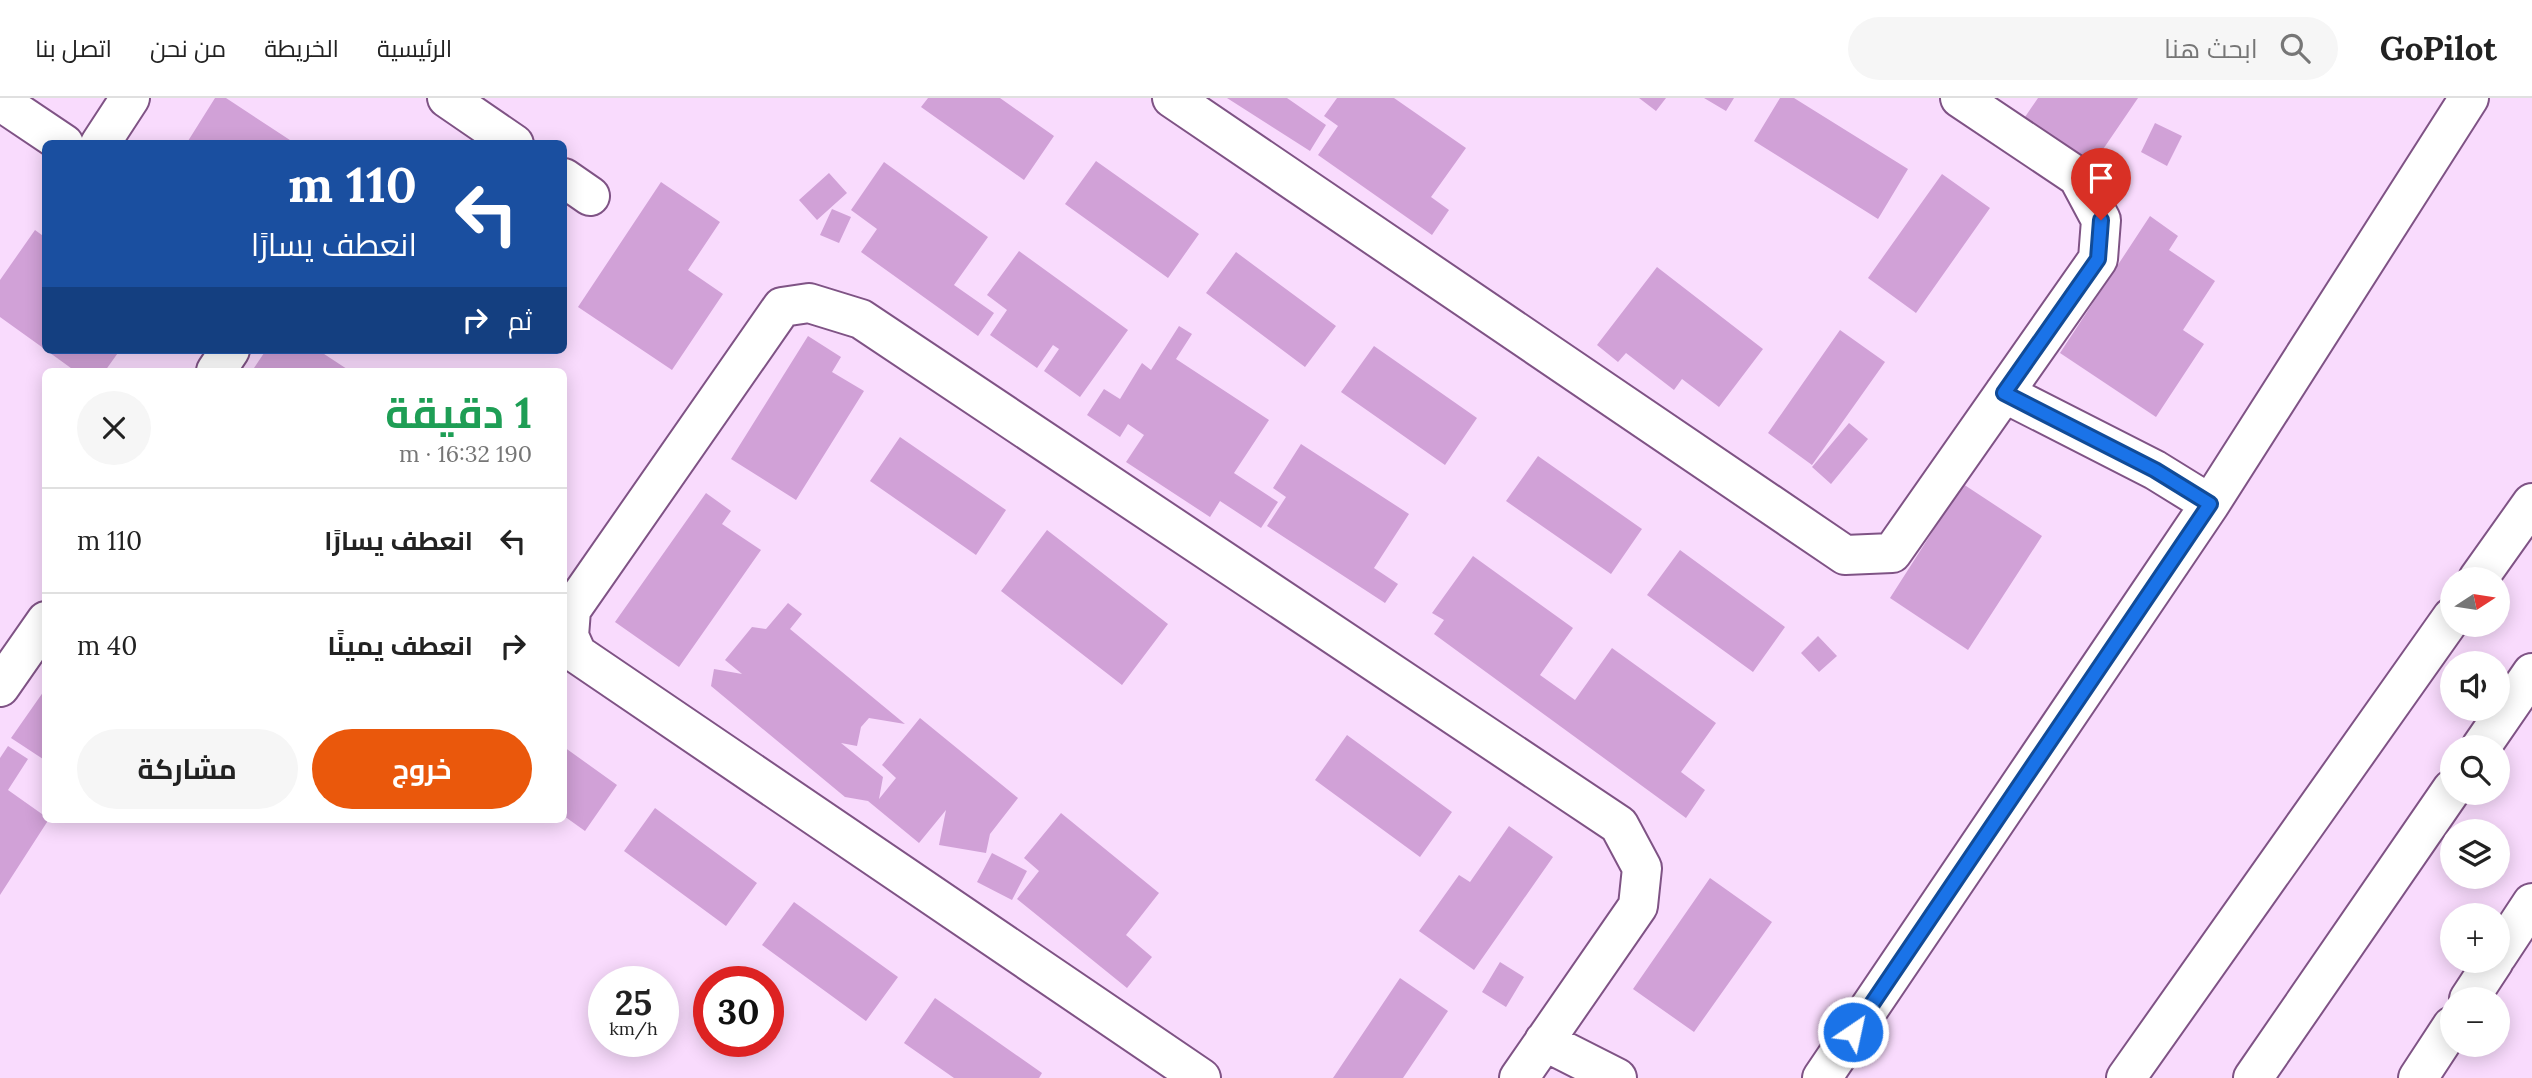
<!DOCTYPE html>
<html lang="ar">
<head>
<meta charset="utf-8">
<style>
  body { margin:0; font-family:Lora,Cairo,serif; background:#f6f6f6; color:#222; direction:rtl; height:100vh; display:flex; flex-direction:column; font-size:26px; white-space:nowrap }
  * { box-sizing:border-box; margin:0 }
  p { font-size:23px; color:#767676 }
  .icon { flex:none; width:38px; height:38px; fill:none; stroke:currentColor; stroke-width:2; stroke-linecap:round; stroke-linejoin:round }
  .map { position:relative; flex:1; overflow:hidden; direction:ltr }
  .drawer { position:absolute; left:42px; top:270px; width:525px; height:455px; display:flex; flex-direction:column; background:#fff; border-radius:10px; box-shadow:0 4px 18px #0003; direction:rtl }
  .drawer>* { flex:none }
  .guide { position:absolute; left:42px; top:42px; width:525px; height:214px; border-radius:10px; box-shadow:0 4px 18px #0003; direction:rtl; background:#1a4fa0; color:#fff; overflow:hidden }
  .needle { width:46px; rotate:78deg }
  .fabs { position:absolute; left:2440px; top:469px; display:grid; gap:14px }
  .fabs a { display:grid; place-items:center; width:70px; height:70px; border-radius:50%; background:#fff; box-shadow:0 4px 18px #0003; font-size:35px }
  .speed { position:absolute; left:588px; top:868px; display:flex; gap:14px; font-size:35px; font-weight:700; text-align:center }
  .speed>* { display:grid; place-content:center; width:91px; height:91px; border-radius:50%; background:#fff; box-shadow:0 4px 18px #0003; line-height:1 }
  .speed small { font-size:18px; font-weight:400 }
  .speed .limit { border:10px solid #d22; background:#fff; color:#111 }
  .pin { position:absolute; display:grid; place-items:center; width:60px; height:60px; color:#fff; margin:-72px -30px; border-radius:50% 50% 50% 0; rotate:-45deg; box-shadow:0 0 7px #0007 }
  .pin .icon { rotate:45deg }
  .me { position:absolute; width:77px; margin:-38px; rotate:34deg; stroke-linejoin:round; filter:drop-shadow(0 0 5px #0008) }
  .turn { display:flex; align-items:center; gap:24px; height:147px; padding:0 35px; font-size:32px }
  .turn .icon { width:91px; height:91px; stroke-width:2.5 }
  .turn b { display:block; font-size:49px; line-height:60px }
  .then { display:flex; align-items:center; height:66px; padding:0 35px; background:#0003; gap:14px; font-size:26px }
  .round { display:grid; place-items:center; flex:none; width:74px; height:74px; border-radius:37px; background:#f6f6f6 }
  .overview { display:flex; align-items:center; justify-content:space-between; height:119px; padding:0 35px }
  h1 { font-size:42px; font-weight:700; line-height:52px; color:#1e9e55 }
  .action { display:flex; gap:14px; margin-top:auto; padding:14px 35px }
  .action a { flex:1; height:80px; border-radius:42px; background:#ea580c; color:#fff; font-size:28px; font-weight:700; line-height:80px; text-align:center }
  .action a+a { background:#f6f6f6; color:#222 }
  ul { padding:0; list-style:none }
  li { display:flex; align-items:center; gap:21px; height:105px; padding:0 35px; border-top:2px solid #e0e0e0 }
  li div { flex:1 }
  li b { display:block; font-size:26px }
  li em { font-style:normal }
  header { display:flex; align-items:center; gap:42px; box-sizing:border-box; height:98px; padding:0 35px; background:#fff; border-bottom:2px solid #e0e0e0 }
  header strong { font-size:33px }
  nav { display:flex; gap:38px; margin-inline-start:auto; font-size:24px }
  .search { width:490px; height:63px; background:#f6f6f6; display:flex; align-items:center; gap:18px; box-sizing:border-box; padding:0 24px; border-radius:38px; color:#767676; font-size:26px }
  .map>svg:first-child { display:block }
  .building { fill:#d1a1d7 }
  .lines { fill:none; stroke-linecap:round; stroke-linejoin:round }
  .minor-casing { stroke:#7f5385; stroke-width:42 }
  .minor { stroke:#fff; stroke-width:38 }
  .route-casing { stroke:#114b97; stroke-width:18 }
  .route { stroke:#1a73e8; stroke-width:12 }
</style>
</head>
<body>
<header>
<strong>GoPilot</strong>
<div class="search"><svg class="icon" aria-label="search" viewBox="0 0 24 24"><circle cx="10" cy="10" r="6"/><path d="M15 15l6 6"/></svg>ابحث هنا</div>
<nav><a>الرئيسية</a><a>الخريطة</a><a>من نحن</a><a>اتصل بنا</a></nav>
</header>
<div class="map">
<svg width="2532" height="980" viewBox="0 0 2532 980">
  <rect width="100%" height="100%" fill="#f9dbfd"/>
  <path class="building" d="M 215,0 L 226,0 L 296,46 L 191,46 L 188,43 Z
    M 928,0 L 1000,0 L 1054,38 L 1024,82 L 921,9 Z
    M 1227,0 L 1287,0 L 1326,27 L 1310,53 Z
    M 1337,0 L 1394,0 L 1466,50 L 1431,99 L 1449,112 L 1432,137 L 1318,57 L 1338,28 L 1324,18 Z
    M 1639,0 L 1666,0 L 1656,13 Z
    M 1704,0 L 1734,0 L 1726,13 Z
    M 1780,0 L 1794,0 L 1908,71 L 1878,121 L 1754,43 Z
    M 2038,0 L 2138,0 L 2093,66 L 2025,19 Z
    M 2155,25 L 2182,38 L 2167,68 L 2141,54 Z
    M 1096,63 L 1199,136 L 1168,180 L 1065,106 Z
    M 884,64 L 988,139 L 954,187 L 994,215 L 978,238 L 861,154 L 877,131 L 851,112 Z
    M 829,75 L 847,95 L 817,122 L 799,102 Z
    M 1942,76 L 1990,110 L 1916,215 L 1868,180 Z
    M 661,84 L 720,124 L 688,172 L 723,196 L 672,272 L 578,209 Z
    M 832,111 L 851,119 L 839,145 L 820,137 Z
    M 2150,118 L 2178,138 L 2169,152 L 2215,183 L 2183,232 L 2204,246 L 2156,319 L 2060,255 Z
    M 35,132 L 46,140 L 46,252 L 0,219 L 0,182 Z
    M 1019,153 L 1128,232 L 1080,299 L 1044,273 L 1059,251 L 1053,247 L 1037,270 L 990,237 L 1007,212 L 987,197 Z
    M 1236,154 L 1336,228 L 1305,269 L 1206,195 Z
    M 1657,169 L 1763,251 L 1719,309 L 1682,281 L 1674,292 L 1626,255 L 1618,264 L 1597,247 Z
    M 1179,228 L 1192,236 L 1176,261 L 1269,322 L 1234,375 L 1278,404 L 1261,430 L 1220,403 L 1210,419 L 1126,364 L 1144,337 L 1128,326 L 1120,339 L 1087,317 L 1104,291 L 1120,301 L 1142,265 L 1151,272 Z
    M 1840,232 L 1885,264 L 1812,367 L 1768,335 Z
    M 808,238 L 841,259 L 832,274 L 864,293 L 796,402 L 731,361 Z
    M 1374,248 L 1477,320 L 1445,367 L 1341,294 Z
    M 46,252 L 120,252 L 105,273 L 75,273 Z
    M 266,252 L 318,252 L 350,273 L 252,273 Z
    M 1849,325 L 1868,341 L 1831,386 L 1812,369 Z
    M 900,339 L 1006,412 L 976,457 L 870,383 Z
    M 1301,346 L 1409,416 L 1374,470 L 1398,486 L 1385,505 L 1267,428 L 1286,399 L 1273,390 Z
    M 1538,358 L 1642,431 L 1611,476 L 1506,403 Z
    M 1963,386 L 2042,438 L 1968,552 L 1890,500 Z
    M 706,395 L 731,413 L 722,426 L 761,452 L 679,569 L 615,524 Z
    M 1047,432 L 1168,526 L 1122,587 L 1001,493 Z
    M 1680,452 L 1785,529 L 1753,574 L 1647,497 Z
    M 1473,458 L 1573,530 L 1540,577 L 1575,602 L 1612,550 L 1716,625 L 1681,674 L 1705,692 L 1686,720 L 1434,536 L 1444,522 L 1432,515 Z
    M 788,505 L 802,516 L 790,531 L 905,626 L 869,620 L 861,629 L 857,648 L 841,645 L 883,679 L 879,701 L 896,680 L 882,667 L 920,620 L 1018,700 L 990,736 L 986,755 L 939,747 L 946,712 L 919,745 L 868,703 L 845,699 L 711,588 L 714,571 L 742,576 L 725,562 L 752,529 L 766,531 Z
    M 1818,538 L 1837,558 L 1819,574 L 1801,555 Z
    M 46,590 L 46,663 L 11,640 Z
    M 1347,637 L 1452,714 L 1420,759 L 1315,682 Z
    M 8,648 L 28,661 L 8,692 L 49,721 L 0,797 L 0,660 Z
    M 564,649 L 617,687 L 585,733 L 564,718 Z
    M 655,710 L 757,785 L 726,828 L 624,753 Z
    M 1061,715 L 1159,795 L 1126,837 L 1152,859 L 1127,890 L 1017,801 L 1039,773 L 1024,760 Z
    M 1509,728 L 1553,759 L 1474,872 L 1419,833 L 1459,777 L 1470,784 Z
    M 992,755 L 1027,773 L 1012,802 L 977,784 Z
    M 1710,780 L 1772,824 L 1694,934 L 1633,891 Z
    M 794,804 L 898,879 L 866,923 L 762,847 Z
    M 1500,864 L 1524,879 L 1506,909 L 1482,894 Z
    M 1400,880 L 1448,913 L 1403,980 L 1333,980 Z
    M 935,900 L 1042,975 L 1039,980 L 954,980 L 904,945 Z"/>
  <g class="lines">
    <g class="minor-casing">
      <path id="minor" d="M 447,0 L 514,46
        M 1172,0 L 1845,457 L 1892,455 L 2098,161 L 2101,122 L 2078,79 L 1960,0
        M 0,3 L 64,46
        M 100,46 L 130,0
        M 564,80 L 590,98
        M 216,273 L 230,252
        M 2004,295 L 2155,372 L 2210,406
        M 2478,481 L 2532,405
        M 0,589 L 46,523
        M 2481,649 L 2532,575
        M 2497,858 L 2532,805
        M 2469,901 L 2494,863
        M 1544,943 L 1617,980
        M 1201,980 L 577,556 L 569,538 L 571,512 L 782,209 L 809,205 L 861,221 L 1619,727 L 1642,770 L 1638,808 L 1519,980
        M 1822,980 L 2210,406 L 2469,0
        M 2126,980 L 2452,519
        M 2253,980 L 2452,691
        M 2418,980 L 2452,928"/>
    </g>
    <use href="#minor" class="minor"/>
  </g>
  <g class="lines">
    <g class="route-casing">
      <path id="route" d="M 1853,934 L 2210,406 L 2155,372 L 2004,295 L 2098,161 L 2101,122"/>
    </g>
    <use href="#route" class="route"/>
  </g>
</svg>
<div class="fabs">
<a><svg class="needle" viewBox="-14 -14 28 28"><path d="M0-13l5 13h-10z" fill="#e53935"/><path d="M0 13l5-13h-10z" fill="#767676"/></svg></a>
<a><svg class="icon" aria-label="sound" viewBox="0 0 24 24"><path d="M4 9h4l5-4v14l-5-4H4zM17 9q2 3 0 6"/></svg></a>
<a><svg class="icon" aria-label="search" viewBox="0 0 24 24"><circle cx="10" cy="10" r="6"/><path d="M15 15l6 6"/></svg></a>
<a><svg class="icon" aria-label="layers" viewBox="0 0 24 24"><path d="M12 4l9 5-9 5-9-5zM3 14l9 5 9-5"/></svg></a>
<a>+</a>
<a>−</a>
</div>
<div class="speed"><div>25<small>km/h</small></div><div class="limit">30</div></div>
<div class="pin" style="left:2101px;top:122px;background:#d93025"><svg class="icon" aria-label="arrive" viewBox="0 0 24 24"><path d="M6 21V4h12l-3 4 3 4H6"/></svg></div>
<svg class="me" style="left:1853px;top:934px" viewBox="-20 -20 40 40"><circle r="17" fill="#1a73e8" stroke="#fff" stroke-width="3"/><path d="M0-11L8 9 0 5-8 9z" fill="#fff"/></svg>
<div class="guide">
<div class="turn"><svg class="icon" aria-label="left" viewBox="0 0 24 24"><path d="M17 20v-9H6M10 6l-5 5 5 5"/></svg><div><b>110 m</b>انعطف يسارًا</div></div>
<div class="then">ثم<svg class="icon" aria-label="right" viewBox="0 0 24 24"><path d="M7 20v-9h11M14 6l5 5-5 5"/></svg></div>
</div>
<section class="drawer">
<div class="overview"><div><h1>1 دقيقة</h1><p>190 m · 16:32</p></div><a class="round"><svg class="icon" aria-label="close" viewBox="0 0 24 24"><path d="M6 6l12 12M18 6L6 18"/></svg></a></div>
<ul>
<li><svg class="icon" aria-label="left" viewBox="0 0 24 24"><path d="M17 20v-9H6M10 6l-5 5 5 5"/></svg><div><b>انعطف يسارًا</b></div><em>110 m</em></li>
<li><svg class="icon" aria-label="right" viewBox="0 0 24 24"><path d="M7 20v-9h11M14 6l5 5-5 5"/></svg><div><b>انعطف يمينًا</b></div><em>40 m</em></li>
</ul>
<div class="action"><a>خروج</a><a>مشاركة</a></div>
</section>
</div>
</body>
</html>
